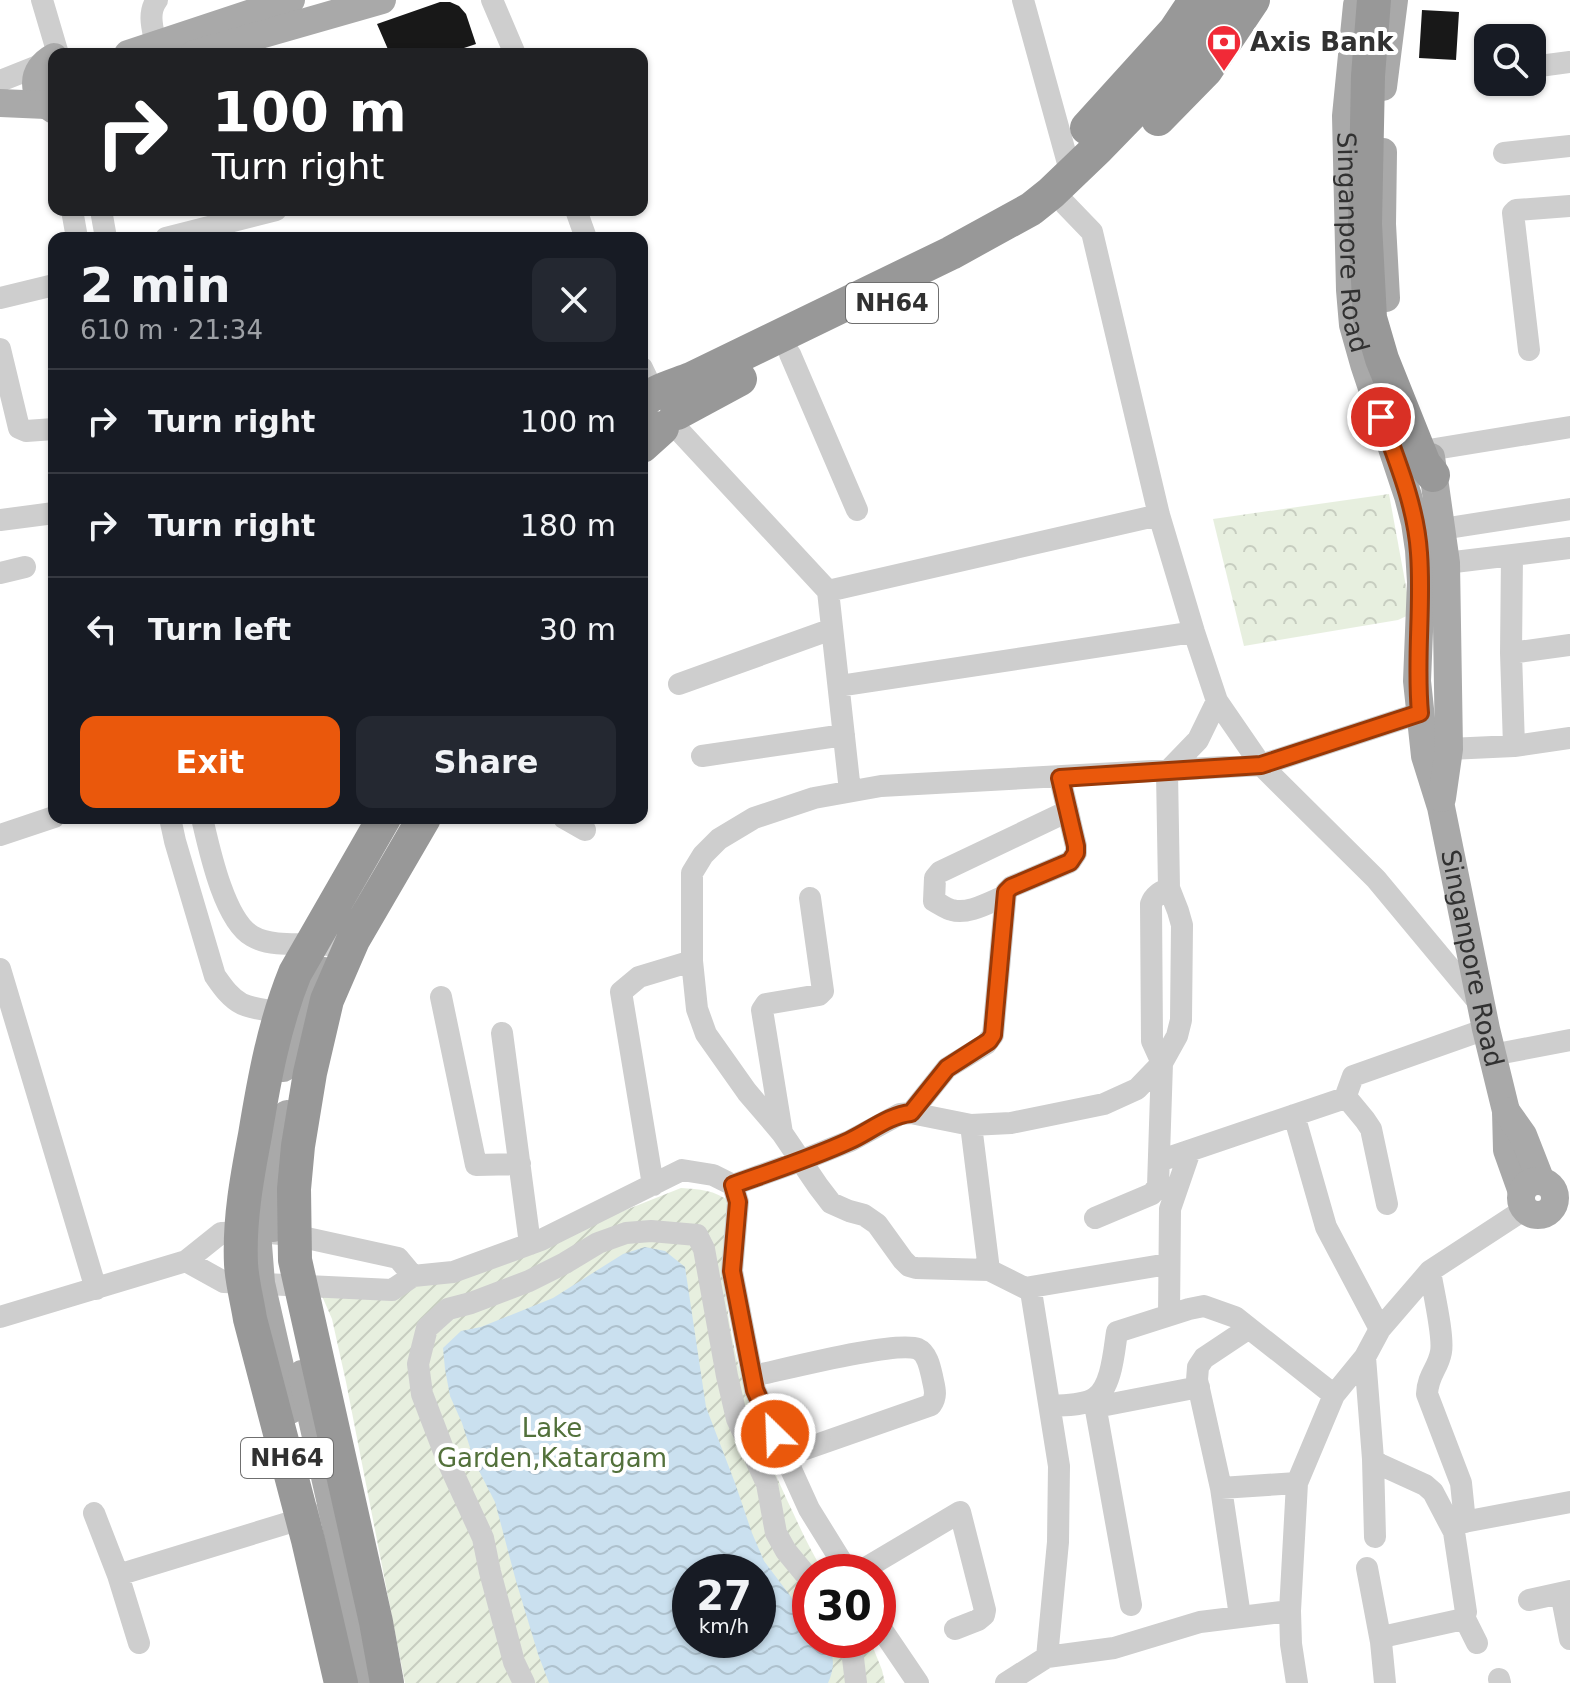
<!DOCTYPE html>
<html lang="en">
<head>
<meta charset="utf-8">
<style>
  body { margin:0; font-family:"DejaVu Sans",sans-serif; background:#242831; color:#f1f3f6; height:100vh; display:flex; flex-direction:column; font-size:30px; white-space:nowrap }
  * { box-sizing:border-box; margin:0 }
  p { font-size:26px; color:#9ea1a6 }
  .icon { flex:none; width:44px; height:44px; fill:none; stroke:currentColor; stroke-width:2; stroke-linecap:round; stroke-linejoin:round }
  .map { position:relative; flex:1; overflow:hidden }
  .sheet { position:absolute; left:48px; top:232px; width:600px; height:592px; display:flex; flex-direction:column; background:#171b24; border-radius:16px; box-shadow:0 2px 6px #0004 }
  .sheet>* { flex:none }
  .top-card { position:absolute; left:48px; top:48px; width:600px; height:168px; border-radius:16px; box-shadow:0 2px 6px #0004; background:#202124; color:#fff; overflow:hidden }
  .fabs { position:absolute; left:1474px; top:24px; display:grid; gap:16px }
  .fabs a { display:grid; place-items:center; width:72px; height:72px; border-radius:16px; background:#171b24; box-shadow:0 2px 6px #0004; font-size:40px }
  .speed { position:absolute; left:672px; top:1554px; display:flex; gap:16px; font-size:40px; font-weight:700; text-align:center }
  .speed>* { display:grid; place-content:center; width:104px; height:104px; border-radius:50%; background:#171b24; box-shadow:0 2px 6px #0004; line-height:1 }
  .speed small { font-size:20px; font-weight:400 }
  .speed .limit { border:12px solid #d22; background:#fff; color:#111 }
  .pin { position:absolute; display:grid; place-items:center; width:68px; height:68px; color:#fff; margin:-34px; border:4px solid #fff; border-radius:50%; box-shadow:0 2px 8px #0007 }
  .me { position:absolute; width:88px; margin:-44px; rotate:336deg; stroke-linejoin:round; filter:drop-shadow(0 0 6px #0008) }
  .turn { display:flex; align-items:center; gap:28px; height:168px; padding:0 32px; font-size:36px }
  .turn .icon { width:104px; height:104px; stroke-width:2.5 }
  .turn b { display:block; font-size:56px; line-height:68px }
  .round { display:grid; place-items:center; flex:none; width:84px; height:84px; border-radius:16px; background:#242831 }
  .overview { display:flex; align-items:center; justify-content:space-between; height:136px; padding:0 32px }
  h1 { font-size:48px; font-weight:600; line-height:60px }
  .cta { display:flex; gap:16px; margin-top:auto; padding:16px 32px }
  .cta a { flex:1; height:92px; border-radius:16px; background:#ea580c; color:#fff; font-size:32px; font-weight:600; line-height:92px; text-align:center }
  .cta a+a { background:#242831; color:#f1f3f6 }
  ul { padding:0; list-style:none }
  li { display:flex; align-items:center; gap:24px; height:104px; padding:0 32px; border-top:2px solid #363941 }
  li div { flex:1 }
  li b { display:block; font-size:30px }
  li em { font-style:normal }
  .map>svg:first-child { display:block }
  .park { fill:url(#park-crowns) }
  .garden { fill:url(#garden-furrows); fill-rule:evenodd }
  .water { fill:url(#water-waves); fill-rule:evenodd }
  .building { fill:#181818 }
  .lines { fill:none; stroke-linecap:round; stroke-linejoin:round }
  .minor { stroke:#cecece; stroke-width:22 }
  .major { stroke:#a9a9a9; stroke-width:28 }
  .highway { stroke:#989898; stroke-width:34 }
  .route-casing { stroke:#983908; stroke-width:20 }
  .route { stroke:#ea580c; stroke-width:14 }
  .labels { text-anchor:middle; stroke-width:8; stroke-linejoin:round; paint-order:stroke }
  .shield { fill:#fff; stroke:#6f6f6f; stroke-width:2 }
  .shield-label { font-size:24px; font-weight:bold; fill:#313131 }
  .poi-label { font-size:26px; font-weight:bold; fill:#313131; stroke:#fff; text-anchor:start }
  .street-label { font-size:26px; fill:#313131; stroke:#fff }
  .park-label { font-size:26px; fill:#53713b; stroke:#fff }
</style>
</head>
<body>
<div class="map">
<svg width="1570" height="1683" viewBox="0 0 1570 1683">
  <defs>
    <pattern id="park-crowns" width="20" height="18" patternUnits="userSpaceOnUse" patternTransform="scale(2)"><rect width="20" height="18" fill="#e7efdf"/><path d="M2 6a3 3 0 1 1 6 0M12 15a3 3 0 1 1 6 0" fill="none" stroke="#c7cdc0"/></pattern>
    <pattern id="garden-furrows" width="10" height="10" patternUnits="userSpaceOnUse" patternTransform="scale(2)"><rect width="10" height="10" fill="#e7efdf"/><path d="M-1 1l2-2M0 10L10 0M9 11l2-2" fill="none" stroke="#c7cdc0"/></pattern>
    <pattern id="water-waves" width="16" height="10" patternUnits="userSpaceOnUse" patternTransform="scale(2)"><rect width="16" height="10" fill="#cae0ef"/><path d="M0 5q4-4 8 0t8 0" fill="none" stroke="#aec1cd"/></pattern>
  </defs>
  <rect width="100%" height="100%" fill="#fff"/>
  <path class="park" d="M 1389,494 L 1411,614 L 1398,620 L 1244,646 L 1213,519 Z"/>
  <path class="garden" d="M 681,1188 C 699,1189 715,1190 730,1202 C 727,1222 722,1244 723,1263 C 727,1346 753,1426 787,1500 C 799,1525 809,1549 824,1572 L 810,1572 L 810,1640 L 870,1640 L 882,1670 L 885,1683 L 405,1683 L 346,1382 L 332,1319 L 322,1296 L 383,1282 L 588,1225 ZM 690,1572 L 758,1572 L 758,1640 L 690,1640 Z"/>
  <path class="water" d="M 645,1247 L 665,1251 L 685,1267 L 706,1407 L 735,1483 L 752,1533 L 764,1561 L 810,1622 L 810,1640 L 825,1640 C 835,1654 835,1668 828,1683 L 549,1683 L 538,1654 L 516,1581 L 495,1502 L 475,1463 L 462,1423 L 450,1396 L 445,1369 L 443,1348 L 461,1331 L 481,1327 L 553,1298 L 623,1254 ZM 690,1572 L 758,1572 L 758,1640 L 690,1640 Z"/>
  <path class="building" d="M 440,2 L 450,2 L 459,6 L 466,14 L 476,44 L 446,54 L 390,54 L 377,24 Z
    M 1422,10 L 1459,12 L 1456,60 L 1419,58 Z"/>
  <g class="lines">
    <path class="minor" d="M 42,0 L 58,54
      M 492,0 L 515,54
      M 1023,0 L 1071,174
      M 156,45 C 153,30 147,13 157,0
      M 1532,67 L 1570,62
      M 0,81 L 43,64
      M 1504,153 L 1570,146
      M 1065,204 L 1092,232 L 1159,515 L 1194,632 L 1217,701 L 1261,765 L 1376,879 L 1480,1004
      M 72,210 L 77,238
      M 101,210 L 106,238
      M 576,210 L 586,238
      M 166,238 L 276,210
      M 0,298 L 54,285
      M 0,349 L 19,428 L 26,431 L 54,429
      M 1529,350 L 1513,213 L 1516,210 L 1570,206
      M 790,354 L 857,510
      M 642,368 L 654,393
      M 672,423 L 828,591 L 1159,515
      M 1429,450 L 1570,427
      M 0,520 L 54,513
      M 1442,529 L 1570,509
      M 1512,555 L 1511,653 L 1514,746
      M 1446,563 L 1570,548
      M 0,573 L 25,567
      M 828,591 L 850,791
      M 1511,653 L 1570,645
      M 679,684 L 832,629
      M 839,686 L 1194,632
      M 1449,749 L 1514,746 L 1570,738
      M 702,756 L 844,735
      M 170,818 L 175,841 L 215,976 C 222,986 230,998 242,1004 C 253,1009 281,1013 293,1013
      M 202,818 C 209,848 224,920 252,936 C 269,946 294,944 313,944 C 325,944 337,946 350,947
      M 564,818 L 585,830
      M 0,835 L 54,817
      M 1005,896 C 990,902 968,915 952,910 C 946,909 940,904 934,901 L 935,878 L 940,872 L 1068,811
      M 0,969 L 96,1289
      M 441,997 L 476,1165 L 520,1164
      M 502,1033 L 530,1244
      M 1492,1055 L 1570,1040
      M 1346,1097 L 1365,1120 L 1371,1129 L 1387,1204
      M 911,1113 L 947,1068 L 986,1044 L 993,1035 L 1006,892 L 1011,887 L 1070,862 L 1076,853 L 1076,846 L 1060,778
      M 1294,1115 L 1326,1227 L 1380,1329
      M 971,1125 L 989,1270
      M 782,1133 L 762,1010 L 766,1004 L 819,995 L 823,991 L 810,898
      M 1159,1161 L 1345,1098 L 1353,1076 L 1486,1029
      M 653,1185 L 621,992 L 639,977 L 692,961
      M 733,1185 L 800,1161 L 850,1141 L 900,1114 L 911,1113 L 971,1125 L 1011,1123 L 1104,1104 L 1137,1089 L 1162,1063 L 1177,1036 L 1181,1020 L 1182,925 L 1178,911 L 1169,888 L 1167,772 L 1198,740 L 1217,701
      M 1095,1218 L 1152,1194 L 1158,1186 L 1162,1063 L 1152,1041 L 1151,904 C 1154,895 1161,892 1169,888
      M 186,1261 L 224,1282 L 392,1290 L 413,1276 L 453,1272 L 541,1240 L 682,1170 L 713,1175 L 733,1185 L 738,1202 L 732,1271 L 755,1390 L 809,1509 L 848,1572
      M 1430,1271 C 1433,1290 1444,1336 1441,1352 C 1438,1369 1428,1374 1427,1394 L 1461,1483 L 1465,1522
      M 1025,1288 L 1162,1265
      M 1169,1315 L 1170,1209 L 1190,1151
      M 0,1317 L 186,1261 L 221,1233 L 257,1232 L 293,1235 L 398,1258 L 413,1276
      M 1365,1357 L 1373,1459 L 1379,1464 L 1425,1485 L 1433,1492 L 1454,1532 L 1466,1612 L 1464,1617 L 1459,1620 L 1382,1637 L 1381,1642 L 1385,1683
      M 753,1376 C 782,1370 896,1340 918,1349 C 927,1353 930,1367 932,1376 C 934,1387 938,1395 931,1405 L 785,1456
      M 1094,1399 L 1131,1605
      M 1050,1406 C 1064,1405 1083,1406 1095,1398 C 1112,1387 1114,1350 1117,1332 L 1189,1309 L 1204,1306 L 1235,1317 L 1334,1395
      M 1096,1407 L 1199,1387
      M 1373,1459 L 1375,1537
      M 1221,1488 L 1297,1483
      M 94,1513 L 118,1575 L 139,1643
      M 1453,1524 L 1570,1502
      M 1367,1568 L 1381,1642
      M 859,1572 L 960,1512 L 985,1610 L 984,1615 L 978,1620 L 955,1629
      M 118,1575 L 314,1515
      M 1561,1593 L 1570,1639
      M 1529,1600 L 1570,1591
      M 1240,1616 L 1221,1488 L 1197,1380 L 1198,1367 L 1204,1358 L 1249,1328
      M 1464,1617 L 1477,1643
      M 878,1624 L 918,1683
      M 847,1640 L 852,1650 L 856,1683
      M 1047,1657 L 1058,1542 L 1059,1466 L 1031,1291 L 989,1270 L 916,1268 L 909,1266 L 903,1260 L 877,1224 L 864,1215 L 849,1211 L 831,1203 L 818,1186 L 782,1133 L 747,1092 L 706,1034 L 697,1009 L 692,961 L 692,873 L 703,855 L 719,839 L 754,818 L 814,798 L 881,786 L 1261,765 L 1420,713
      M 1499,1679 L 1500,1683
      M 524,1683 L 514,1662 L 490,1572 L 483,1538 L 448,1462 L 422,1394 L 418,1364 L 427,1328 L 448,1309 L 471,1303 L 529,1281 L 565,1263 L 598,1243 L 626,1233 L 651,1231 L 697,1235 L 704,1249 L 727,1376 L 737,1419 L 767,1484 L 776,1533 L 786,1551 L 810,1580
      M 1006,1683 L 1047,1657 L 1114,1648 L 1200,1622 L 1290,1611
      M 1297,1683 L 1291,1644 L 1290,1611 L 1297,1483 L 1334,1395 L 1365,1357 L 1380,1329 L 1430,1271 L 1525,1209"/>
    <g class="major">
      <path id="s1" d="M 1357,5 L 1346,116 L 1350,290 L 1353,325 L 1364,364 L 1408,496 L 1415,523 L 1419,550 L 1421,582 L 1417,681 L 1425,756 L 1441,807 L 1486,1029 L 1506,1111 L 1507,1150 L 1522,1192"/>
      <path d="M 128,54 L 291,0"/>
      <path d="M 194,54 L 382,0"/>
      <path d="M 54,57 C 30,70 30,96 54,110"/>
      <path d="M 1383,87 L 1394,0"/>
      <path d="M 0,103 L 46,105"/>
      <path d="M 1383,152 L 1382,224 L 1386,298"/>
      <path d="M 1431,457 L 1446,563 L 1449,749 L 1442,798"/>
      <path d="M 283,1068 L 288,1038 L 301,1021 L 324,971"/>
      <path d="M 1506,1111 L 1523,1135 L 1541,1181"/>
      <circle cx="1538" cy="1198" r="17"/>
      <path d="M 259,1203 L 257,1232 L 261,1283 L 290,1410"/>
      <path d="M 273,1228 L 273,1192 L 287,1114"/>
      <path d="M 302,1374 L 353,1602 L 357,1642"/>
      <path d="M 341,1622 L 360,1682"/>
    </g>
    <path class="highway" d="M 1374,0 L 1368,76 L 1365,224 L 1370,318 L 1382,359 L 1424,464 L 1433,475
      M 1158,119 L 1206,70 L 1253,0
      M 1087,128 L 1175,31 L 1193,4
      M 642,404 C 649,392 677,385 691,379 L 951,253 L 1031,209 L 1051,193 L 1098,148 L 1168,76 L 1201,35 L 1224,0
      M 677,413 L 740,379
      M 642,446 L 662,428
      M 341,1683 L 308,1540 L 250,1319 C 247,1300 242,1282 241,1264 C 239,1220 247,1177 255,1135 C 264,1080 274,1025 295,973 L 384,818
      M 387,1683 L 376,1622 L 295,1260 L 294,1189 L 298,1146 L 310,1073 L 327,1000 L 353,940 L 424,818"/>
  </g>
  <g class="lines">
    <g class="route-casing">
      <path id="route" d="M 775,1434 L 755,1390 L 732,1271 L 738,1202 L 733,1185 C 772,1171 812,1158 849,1141 C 869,1132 889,1115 911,1113 L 947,1068 L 989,1041 L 993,1035 L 1006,892 L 1011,887 L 1070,862 L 1076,853 L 1076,846 L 1060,778 L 1261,765 L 1420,713 C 1415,659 1423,606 1419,553 C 1416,506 1397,461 1381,417"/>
    </g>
    <use href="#route" class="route"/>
  </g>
  <defs>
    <g id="bank-pin" transform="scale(1.8)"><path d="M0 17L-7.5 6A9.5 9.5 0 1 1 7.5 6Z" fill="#f12a37" stroke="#fff"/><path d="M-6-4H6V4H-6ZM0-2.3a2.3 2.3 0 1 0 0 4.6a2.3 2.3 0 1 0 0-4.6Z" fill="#fff"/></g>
  </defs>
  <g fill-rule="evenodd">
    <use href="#bank-pin" x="1224" y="42"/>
  </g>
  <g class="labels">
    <g class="shield">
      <rect x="846" y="283" width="92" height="40" rx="6"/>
      <rect x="241" y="1438" width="92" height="40" rx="6"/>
    </g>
    <g class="shield-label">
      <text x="892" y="311">NH64</text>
      <text x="287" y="1466">NH64</text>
    </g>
    <g class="poi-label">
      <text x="1250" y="51">Axis Bank</text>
    </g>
    <g class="street-label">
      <text dy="9" stroke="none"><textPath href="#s1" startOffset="238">Singanpore Road</textPath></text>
      <text dy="9" stroke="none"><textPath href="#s1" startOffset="970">Singanpore Road</textPath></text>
    </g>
    <g class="park-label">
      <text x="552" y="1437">Lake<tspan x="552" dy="30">Garden,Katargam</tspan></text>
    </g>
  </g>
</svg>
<div class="fabs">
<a><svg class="icon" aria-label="search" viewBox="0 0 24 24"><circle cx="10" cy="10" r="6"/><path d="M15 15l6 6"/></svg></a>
</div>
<div class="speed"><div>27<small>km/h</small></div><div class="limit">30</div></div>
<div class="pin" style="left:1381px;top:417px;background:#d93025"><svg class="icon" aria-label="arrive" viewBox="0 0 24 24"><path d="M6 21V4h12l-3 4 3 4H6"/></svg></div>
<svg class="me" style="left:775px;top:1434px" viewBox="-20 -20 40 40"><circle r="17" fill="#ea580c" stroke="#fff" stroke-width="3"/><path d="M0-11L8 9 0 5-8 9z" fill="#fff"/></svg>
<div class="top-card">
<div class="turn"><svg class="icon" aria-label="right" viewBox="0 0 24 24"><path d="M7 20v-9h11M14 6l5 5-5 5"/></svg><div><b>100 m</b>Turn right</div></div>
</div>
<section class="sheet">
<div class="overview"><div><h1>2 min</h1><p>610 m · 21:34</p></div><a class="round"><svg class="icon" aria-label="close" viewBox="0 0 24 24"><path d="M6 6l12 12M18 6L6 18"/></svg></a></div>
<ul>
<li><svg class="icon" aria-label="right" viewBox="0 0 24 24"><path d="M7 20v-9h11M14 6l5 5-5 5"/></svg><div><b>Turn right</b></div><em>100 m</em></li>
<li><svg class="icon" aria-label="right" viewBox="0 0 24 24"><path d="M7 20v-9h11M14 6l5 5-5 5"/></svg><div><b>Turn right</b></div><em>180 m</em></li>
<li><svg class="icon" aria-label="left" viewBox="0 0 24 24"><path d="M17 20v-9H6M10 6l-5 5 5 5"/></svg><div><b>Turn left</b></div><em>30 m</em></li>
</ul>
<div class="cta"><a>Exit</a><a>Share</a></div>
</section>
</div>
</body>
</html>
